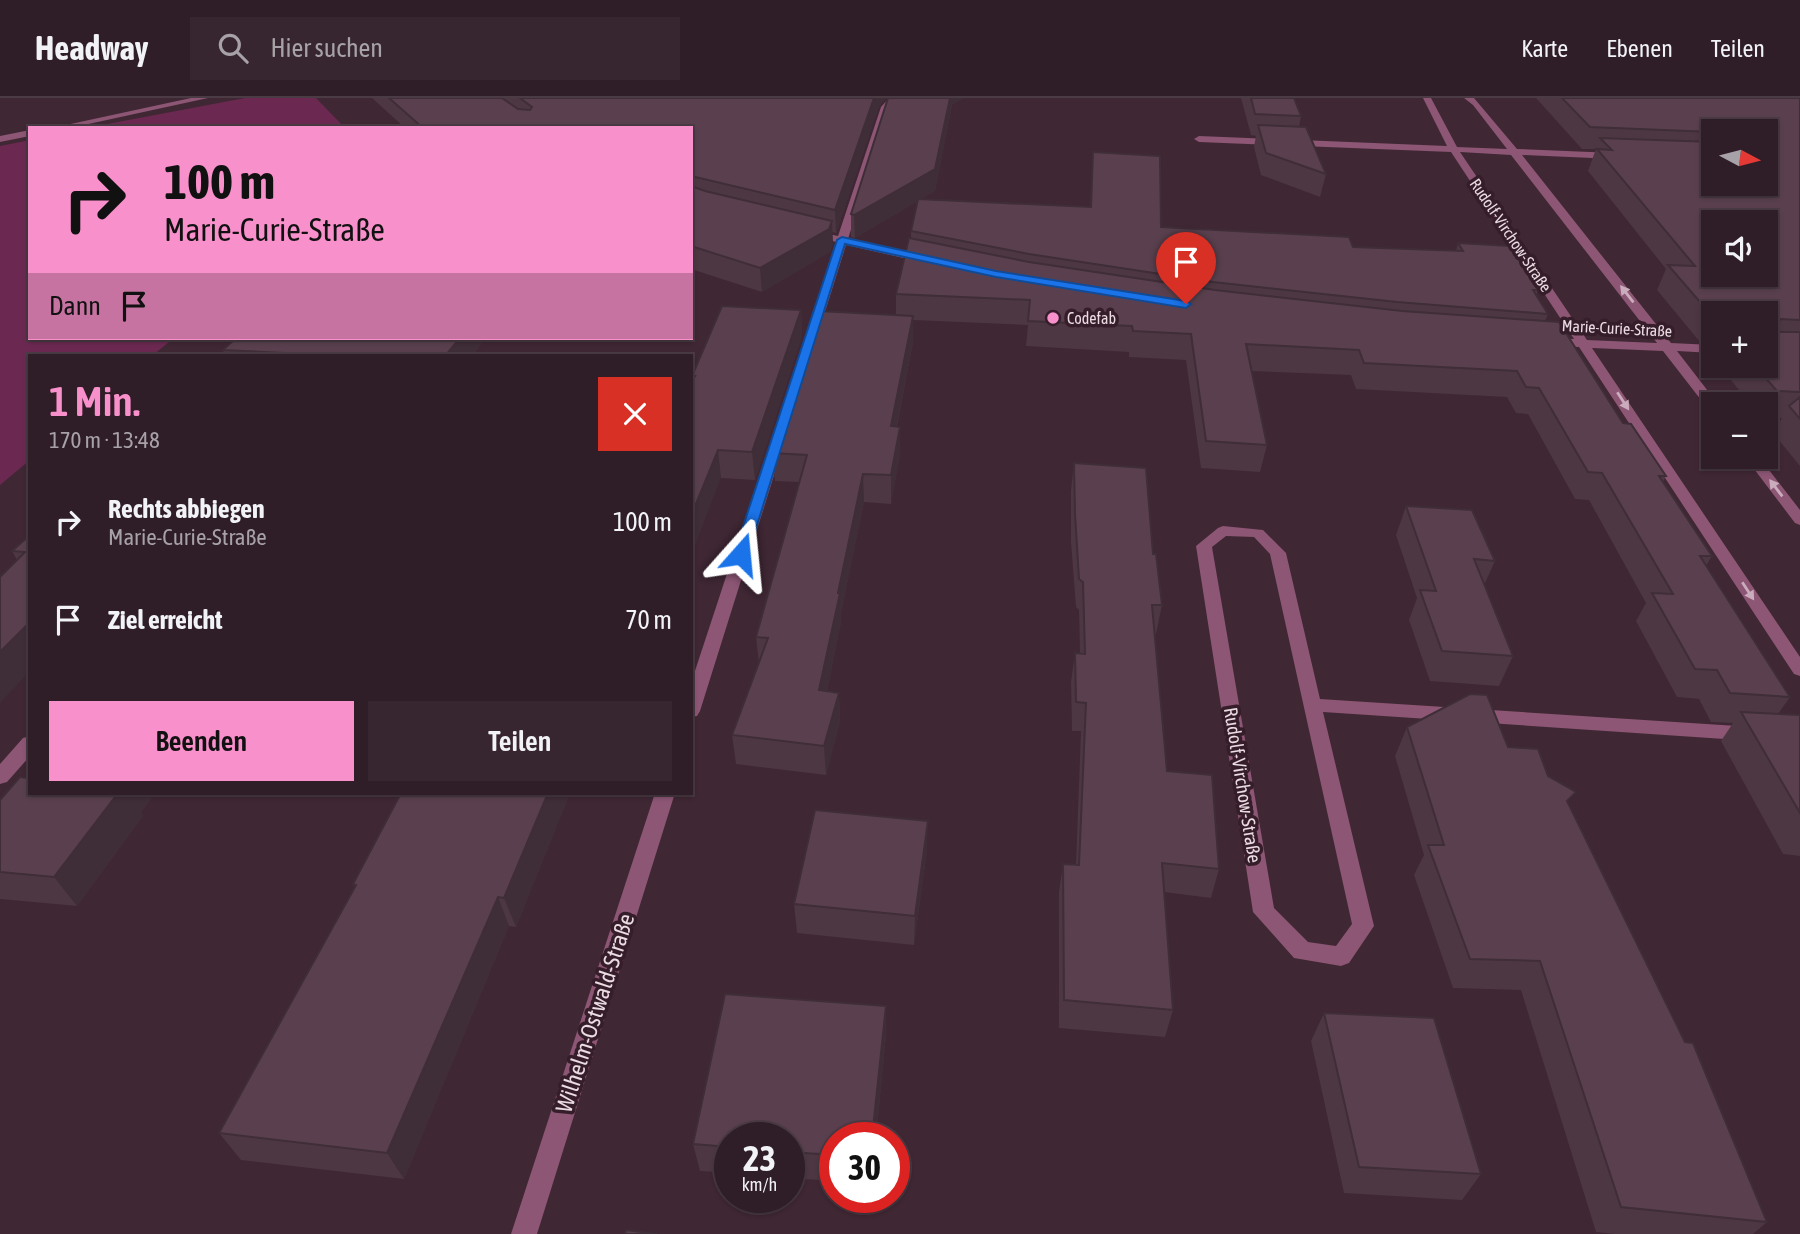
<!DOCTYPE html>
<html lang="de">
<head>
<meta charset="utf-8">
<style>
  body { margin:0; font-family:"Asap Condensed",sans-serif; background:#37262f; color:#f1f3f6; height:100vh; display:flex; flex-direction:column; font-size:26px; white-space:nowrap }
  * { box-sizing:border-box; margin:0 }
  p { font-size:23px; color:#a7a2a7 }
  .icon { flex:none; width:38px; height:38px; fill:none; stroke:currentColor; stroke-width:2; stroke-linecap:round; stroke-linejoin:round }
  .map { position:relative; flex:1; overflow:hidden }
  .panel { position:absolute; left:28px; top:256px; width:665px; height:441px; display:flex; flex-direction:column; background:#2f1d27; border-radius:0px; box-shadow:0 2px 5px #0004,0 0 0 2px #4a3b44 }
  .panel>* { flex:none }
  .banner { position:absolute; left:28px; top:28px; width:665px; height:214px; border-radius:0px; box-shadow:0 2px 5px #0004,0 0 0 2px #4a3b44; background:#f890cb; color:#111; overflow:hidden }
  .needle { width:46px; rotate:97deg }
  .controls { position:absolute; left:1701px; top:21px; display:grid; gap:14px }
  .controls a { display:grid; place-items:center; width:77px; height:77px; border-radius:0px; background:#2f1d27; box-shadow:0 2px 5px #0004,0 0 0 2px #4a3b44; font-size:35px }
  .speed { position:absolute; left:714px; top:1024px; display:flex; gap:14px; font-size:35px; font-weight:700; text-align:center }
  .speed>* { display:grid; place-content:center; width:91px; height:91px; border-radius:50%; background:#2f1d27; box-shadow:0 2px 5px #0004,0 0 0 2px #4a3b44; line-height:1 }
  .speed small { font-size:18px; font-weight:400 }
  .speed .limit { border:10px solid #d22; background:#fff; color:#111 }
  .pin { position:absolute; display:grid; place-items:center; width:60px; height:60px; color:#fff; margin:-72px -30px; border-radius:50% 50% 50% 0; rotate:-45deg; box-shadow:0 0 7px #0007 }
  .pin .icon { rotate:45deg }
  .me { position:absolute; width:77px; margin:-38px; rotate:18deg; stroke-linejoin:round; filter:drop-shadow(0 0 5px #0008) }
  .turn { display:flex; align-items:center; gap:24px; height:147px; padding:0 21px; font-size:32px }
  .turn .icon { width:91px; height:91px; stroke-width:2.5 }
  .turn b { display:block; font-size:49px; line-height:60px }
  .then { display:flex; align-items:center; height:66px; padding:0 21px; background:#0003; gap:14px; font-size:26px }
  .round { display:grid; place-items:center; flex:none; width:74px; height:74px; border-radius:0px; background:#37262f }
  .headline { display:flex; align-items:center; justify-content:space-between; height:119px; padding:0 21px }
  h1 { font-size:42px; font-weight:600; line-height:52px; color:#f890cb }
  .action { display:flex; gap:14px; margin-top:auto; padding:14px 21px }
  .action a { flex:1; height:80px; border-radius:0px; background:#f890cb; color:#111; font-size:28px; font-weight:600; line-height:80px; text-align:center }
  .action a+a { background:#37262f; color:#f1f3f6 }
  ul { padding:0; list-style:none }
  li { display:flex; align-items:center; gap:21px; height:98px; padding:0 21px }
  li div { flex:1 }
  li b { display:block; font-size:26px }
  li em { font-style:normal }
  header { display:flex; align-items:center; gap:42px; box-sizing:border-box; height:98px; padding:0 35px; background:#2f1d27; border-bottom:2px solid #4a3b44 }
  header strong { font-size:33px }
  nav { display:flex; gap:38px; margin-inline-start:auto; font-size:24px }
  .search { width:490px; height:63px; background:#37262f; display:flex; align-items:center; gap:18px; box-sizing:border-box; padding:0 24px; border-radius:0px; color:#a7a2a7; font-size:26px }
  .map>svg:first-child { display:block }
  .green { fill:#6b2951 }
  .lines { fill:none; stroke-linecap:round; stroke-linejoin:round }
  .minor { fill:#8c5674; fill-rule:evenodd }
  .tertiary { fill:#8c5674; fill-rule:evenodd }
  .wall { fill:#4d3743; fill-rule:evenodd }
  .shaded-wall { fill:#3f2d37 }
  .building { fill:#5a404e; stroke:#3f2d37; stroke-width:2; fill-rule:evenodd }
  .oneway { fill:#caacbc }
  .route { fill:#1a73e8; stroke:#114b97; stroke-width:2 }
  .poi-dot { fill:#f890cb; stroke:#351e2a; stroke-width:2.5 }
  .labels { text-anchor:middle; stroke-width:7; stroke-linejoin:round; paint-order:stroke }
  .far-street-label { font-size:16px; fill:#ebdbe3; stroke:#351e2a }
  .far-poi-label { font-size:16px; fill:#ebdbe3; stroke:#351e2a; text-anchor:start }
  .street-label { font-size:19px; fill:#ebdbe3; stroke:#351e2a }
  .near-street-label { font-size:23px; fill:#ebdbe3; stroke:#351e2a }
</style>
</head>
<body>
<header>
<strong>Headway</strong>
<div class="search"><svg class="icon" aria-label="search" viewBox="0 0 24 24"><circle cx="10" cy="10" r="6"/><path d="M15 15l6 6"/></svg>Hier suchen</div>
<nav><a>Karte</a><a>Ebenen</a><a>Teilen</a></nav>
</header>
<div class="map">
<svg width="1800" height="1136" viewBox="0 0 1800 1136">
  <rect width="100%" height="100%" fill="#3f2734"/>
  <path class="green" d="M 245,0 L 316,0 L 345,30 L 86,30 Z
    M 30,42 L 30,240 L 174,240 L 153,257 L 30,257 L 30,362 L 0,387 L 0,48 Z"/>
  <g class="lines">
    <path class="minor" d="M 889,0 L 898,0 L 889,10 L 848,141 L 932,162 L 926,165 L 846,147 L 819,233 L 809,236 L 807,233 L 836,144 L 805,135 L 810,132 L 838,138 L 881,9 Z
      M 1423,0 L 1431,0 L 1457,49 L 1507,51 L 1473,7 L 1464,0 L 1474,0 L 1517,51 L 1615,55 L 1620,58 L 1615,61 L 1522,57 L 1671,245 L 1713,247 L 1713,255 L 1677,253 L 1718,306 L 1713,306 L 1713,312 L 1708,311 L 1663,253 L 1592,250 L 1800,559 L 1800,578 L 1794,576 L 1579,249 L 1550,248 L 1544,244 L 1550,240 L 1574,241 L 1451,54 L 1199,44 L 1194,41 L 1199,38 L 1447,48 ZM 1460,54 L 1511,57 L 1657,245 L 1587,242 Z
      M 780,332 L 787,336 L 700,613 L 697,618 L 691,619 L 691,585 L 773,336 Z
      M 1745,359 L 1759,359 L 1800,412 L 1800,427 L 1795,425 Z
      M 1223,428 L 1263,432 L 1286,455 L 1320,601 L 1800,632 L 1800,646 L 1323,614 L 1374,828 L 1349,865 L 1341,868 L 1294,860 L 1253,814 L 1196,448 L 1218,430 ZM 1226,438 L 1254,439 L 1270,456 L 1352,826 L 1336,848 L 1308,844 L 1274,810 L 1212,449 Z
      M 30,638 L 30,658 L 7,684 L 0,686 L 0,666 L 23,640 Z
      M 655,695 L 675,695 L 537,1136 L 511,1136 Z"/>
    <path class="tertiary" d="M 191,0 L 208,0 L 70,30 L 52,30 Z
      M 30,32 L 30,38 L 0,44 L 0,38 Z"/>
  </g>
  <path class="wall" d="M 372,0 L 886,0 L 879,8 L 836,135 L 832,134 L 833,146 L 830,154 L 762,194 L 691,171 L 691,30 L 405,30 Z
    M 1241,0 L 1294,0 L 1301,18 L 1299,29 L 1326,76 L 1320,99 L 1261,77 L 1254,49 L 1256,38 L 1251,37 Z
    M 1536,0 L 1800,0 L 1800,368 L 1773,335 L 1782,320 L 1766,320 L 1766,306 L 1751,306 L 1719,268 L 1766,268 L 1766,215 L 1713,215 L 1713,245 L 1700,244 L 1657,192 L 1666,171 L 1588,73 L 1596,51 L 1582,51 ZM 1713,33 L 1766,33 L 1713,86 Z
    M 952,7 L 935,93 L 921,101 L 1090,109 L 1093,54 L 1161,129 L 1353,149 L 1456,153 L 1458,145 L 1538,192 L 1536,197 L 1548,216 L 1545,223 L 1623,325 L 1666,378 L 1663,384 L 1712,458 L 1706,468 L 1790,599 L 1778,616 L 1800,617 L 1800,758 L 1783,756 L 1721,643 L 1733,625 L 1711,624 L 1699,601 L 1677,599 L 1636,523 L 1646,505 L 1589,402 L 1575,401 L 1528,316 L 1516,315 L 1507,299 L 1356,291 L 1351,277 L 1251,273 L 1267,347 L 1260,374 L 1201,370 L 1186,262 L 1129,259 L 1129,254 L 1026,248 L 1028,227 L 913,222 L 913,244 L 897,328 L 900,356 L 891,406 L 864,404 L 841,515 L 841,524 L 827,593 L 839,595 L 840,624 L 826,677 L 736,666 L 732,637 L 759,565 L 756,539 L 799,384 L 775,383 L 772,355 L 896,217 L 896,196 L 911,141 L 911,133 L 918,103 L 855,140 L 851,139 L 851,116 Z
    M 801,212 L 802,238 L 755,382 L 721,380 L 692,278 Z
    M 236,240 L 485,240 L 473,257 L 225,257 L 223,252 Z
    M 1074,365 L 1153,456 L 1162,507 L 1156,536 L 1154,536 L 1167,673 L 1219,771 L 1211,800 L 1164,794 L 1173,912 L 1165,939 L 1059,930 L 1059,794 L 1063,766 L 1076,767 L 1081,633 L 1072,633 L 1071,584 L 1075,555 L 1080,556 L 1079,512 L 1076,509 L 1071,444 L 1071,392 Z
    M 1406,408 L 1495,463 L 1484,487 L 1513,558 L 1499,588 L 1430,583 L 1409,522 L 1417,500 L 1396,437 Z
    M 30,437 L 0,605 L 17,462 L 12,453 Z
    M 1407,629 L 1508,649 L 1548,678 L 1568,706 L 1767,1124 L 1753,1136 L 1615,1136 L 1596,1134 L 1521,892 L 1453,890 L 1414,777 L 1424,757 L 1395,658 Z
    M 30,695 L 155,695 L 141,714 L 143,718 L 77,808 L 0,801 L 0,702 Z
    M 401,695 L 570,695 L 516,829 L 509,828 L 404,1081 L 241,1062 L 219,1035 L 355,789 L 353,786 Z
    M 927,752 L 914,847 L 797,835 L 794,806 Z
    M 886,908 L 886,936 L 876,1040 L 835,1040 L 835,1083 L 789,1080 L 789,1040 L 730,1040 L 730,1075 L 700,1073 L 693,1046 Z
    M 1324,915 L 1481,1076 L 1462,1102 L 1344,1095 L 1311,943 Z"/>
  <path class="shaded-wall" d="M 874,0 L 886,0 L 879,8 L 836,135 L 835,112 Z
    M 950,0 L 965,0 L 952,7 L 935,93 L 855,140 L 854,117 Z
    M 832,123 L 833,146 L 830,154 L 762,194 L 760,170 Z
    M 801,212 L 802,238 L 755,382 L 752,354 Z
    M 913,218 L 913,244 L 891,356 L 891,328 Z
    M 460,240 L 485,240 L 473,257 L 446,257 Z
    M 900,329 L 900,356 L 891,406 L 891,377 Z
    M 718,352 L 721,380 L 691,458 L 691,418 Z
    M 863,376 L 864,404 L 841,515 L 841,524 L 821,622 L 819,592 L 838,495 Z
    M 30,524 L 30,573 L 0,605 L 0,554 Z
    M 839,595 L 840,624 L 826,677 L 824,648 Z
    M 118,695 L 155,695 L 141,714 L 143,718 L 77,808 L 54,779 Z
    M 548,695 L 570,695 L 516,829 L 504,800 Z
    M 928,723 L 927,752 L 914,847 L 915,818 Z
    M 498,799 L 509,828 L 404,1081 L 387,1055 Z
    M 886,908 L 886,936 L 876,1040 L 872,1040 Z"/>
  <path class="building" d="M 389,0 L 502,0 L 518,11 L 530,12 L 532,9 L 520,0 L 874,0 L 835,112 L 691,78 L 691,30 L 423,30 Z
    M 888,0 L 950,0 L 935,71 L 854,117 L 851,116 Z
    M 1251,0 L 1294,0 L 1301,18 L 1255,16 Z
    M 1562,0 L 1800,0 L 1800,222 L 1780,221 L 1777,231 L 1780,234 L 1800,234 L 1800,294 L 1777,293 L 1755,268 L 1766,268 L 1766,215 L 1713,215 L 1713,219 L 1668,167 L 1695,168 L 1597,51 L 1612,52 L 1600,40 L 1713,44 L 1713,86 L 1766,86 L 1766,33 L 1713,34 L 1590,29 ZM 1713,124 L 1766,124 L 1766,177 L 1713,177 Z
    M 1258,27 L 1306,29 L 1326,76 L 1266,55 Z
    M 1093,54 L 1160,58 L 1161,129 L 1349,139 L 1353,149 L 1463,153 L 1458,145 L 1510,148 L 1538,192 L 1533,192 L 1548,216 L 1397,204 L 1213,184 L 1029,156 L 911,133 L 918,101 L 1091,109 Z
    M 691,88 L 705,93 L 832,123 L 829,131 L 760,170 L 691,148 Z
    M 909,140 L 1029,164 L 1215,192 L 1402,213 L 1559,224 L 1623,325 L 1631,326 L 1666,378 L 1659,378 L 1712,458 L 1700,458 L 1790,599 L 1730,595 L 1717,572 L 1695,571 L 1652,495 L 1673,496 L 1602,375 L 1588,374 L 1539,290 L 1526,289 L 1517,273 L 1364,265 L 1359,252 L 1246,246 L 1267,347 L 1206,343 L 1191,236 L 1133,233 L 1132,228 L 1028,223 L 1030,202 L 896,196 Z
    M 722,208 L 801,212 L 752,354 L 718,352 L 691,418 L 691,285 L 695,278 L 692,278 Z
    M 819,213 L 913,218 L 891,328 L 900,329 L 891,377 L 863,376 L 838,495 L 840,495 L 819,592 L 839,595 L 824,648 L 732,637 L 768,540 L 756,539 L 807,357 L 772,355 Z
    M 236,240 L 460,240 L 446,257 L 325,257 L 223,252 Z
    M 1800,299 L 1800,321 L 1789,308 Z
    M 1074,365 L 1146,370 L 1153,456 L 1156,456 L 1162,507 L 1152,507 L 1167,673 L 1212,677 L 1219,771 L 1162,765 L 1173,912 L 1064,902 L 1063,766 L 1079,767 L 1086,605 L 1076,604 L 1075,555 L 1085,556 L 1083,484 L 1079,481 L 1075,416 Z
    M 1406,408 L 1472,412 L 1495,463 L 1474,461 L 1513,558 L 1442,553 L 1420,492 L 1436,493 Z
    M 30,437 L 30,524 L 0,554 L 0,479 L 25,454 L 12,453 Z
    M 1470,596 L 1487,597 L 1508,649 L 1538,651 L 1548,678 L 1576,694 L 1567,703 L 1685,944 L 1693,945 L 1767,1124 L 1621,1109 L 1540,863 L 1470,861 L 1428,747 L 1444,747 L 1407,629 Z
    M 1741,614 L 1800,617 L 1800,715 Z
    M 30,676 L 30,695 L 118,695 L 54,779 L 0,774 L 0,702 L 20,679 L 27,680 Z
    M 401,695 L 548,695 L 504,800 L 498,799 L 387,1055 L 219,1035 L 356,787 L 353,786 Z
    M 815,712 L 928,723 L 915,818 L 794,806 Z
    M 725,896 L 886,908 L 872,1040 L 835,1040 L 835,1057 L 789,1054 L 789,1040 L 730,1040 L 730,1049 L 693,1046 Z
    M 1324,915 L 1434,920 L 1481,1076 L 1359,1069 Z
    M 626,1132 L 657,1136 L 625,1136 Z"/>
  <defs><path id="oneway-solid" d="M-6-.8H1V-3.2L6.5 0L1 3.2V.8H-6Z" transform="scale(1.75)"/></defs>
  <g class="oneway">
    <use href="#oneway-solid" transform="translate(1627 196) rotate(-128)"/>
    <use href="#oneway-solid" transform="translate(1623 303) rotate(57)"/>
    <use href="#oneway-solid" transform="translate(1776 390) rotate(-127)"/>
    <use href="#oneway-solid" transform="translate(1748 493) rotate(57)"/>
  </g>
  <path class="route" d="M 842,139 L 996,173 L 1186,203 L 1191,206 L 1186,210 L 996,179 L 845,146 L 748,456 L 746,459 L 736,459 L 734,456 L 837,142 Z"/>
  <circle class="poi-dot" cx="1053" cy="220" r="7"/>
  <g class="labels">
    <g class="far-street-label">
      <text transform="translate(1511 137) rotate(56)" y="6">Rudolf-Virchow-Straße</text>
      <text transform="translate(1617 230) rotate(3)" y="6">Marie-Curie-Straße</text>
    </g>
    <g class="far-poi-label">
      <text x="1067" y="226">Codefab</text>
    </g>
    <g class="street-label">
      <text transform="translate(1243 687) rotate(81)" y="7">Rudolf-Virchow-Straße</text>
    </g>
    <g class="near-street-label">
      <text transform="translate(595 915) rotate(-72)" y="8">Wilhelm-Ostwald-Straße</text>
    </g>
  </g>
</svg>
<div class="controls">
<a><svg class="needle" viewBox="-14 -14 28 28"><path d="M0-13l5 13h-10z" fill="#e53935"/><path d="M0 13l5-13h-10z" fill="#a7a2a7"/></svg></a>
<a><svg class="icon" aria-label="sound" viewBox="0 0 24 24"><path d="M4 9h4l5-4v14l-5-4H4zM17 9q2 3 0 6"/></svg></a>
<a>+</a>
<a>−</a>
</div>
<div class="speed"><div>23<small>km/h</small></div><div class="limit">30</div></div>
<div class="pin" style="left:1186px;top:206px;background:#d93025"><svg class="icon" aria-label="arrive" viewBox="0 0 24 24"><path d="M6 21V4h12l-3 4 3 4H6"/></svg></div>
<svg class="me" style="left:741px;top:456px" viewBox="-20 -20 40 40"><path d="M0-17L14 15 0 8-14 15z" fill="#1a73e8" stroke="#fff" stroke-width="4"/></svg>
<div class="banner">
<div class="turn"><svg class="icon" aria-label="right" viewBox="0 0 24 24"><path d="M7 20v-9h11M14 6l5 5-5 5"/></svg><div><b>100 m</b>Marie-Curie-Straße</div></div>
<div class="then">Dann<svg class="icon" aria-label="arrive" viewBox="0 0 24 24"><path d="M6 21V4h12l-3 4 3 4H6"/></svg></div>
</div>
<section class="panel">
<div class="headline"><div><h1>1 Min.</h1><p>170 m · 13:48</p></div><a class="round" style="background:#d93025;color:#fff"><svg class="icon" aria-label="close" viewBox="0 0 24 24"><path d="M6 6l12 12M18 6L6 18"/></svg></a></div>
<ul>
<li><svg class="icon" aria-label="right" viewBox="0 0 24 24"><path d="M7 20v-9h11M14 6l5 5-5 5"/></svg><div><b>Rechts abbiegen</b><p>Marie-Curie-Straße</p></div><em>100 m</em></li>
<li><svg class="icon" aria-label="arrive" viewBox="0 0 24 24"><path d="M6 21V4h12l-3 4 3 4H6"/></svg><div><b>Ziel erreicht</b></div><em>70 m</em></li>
</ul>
<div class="action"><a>Beenden</a><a>Teilen</a></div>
</section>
</div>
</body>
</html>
